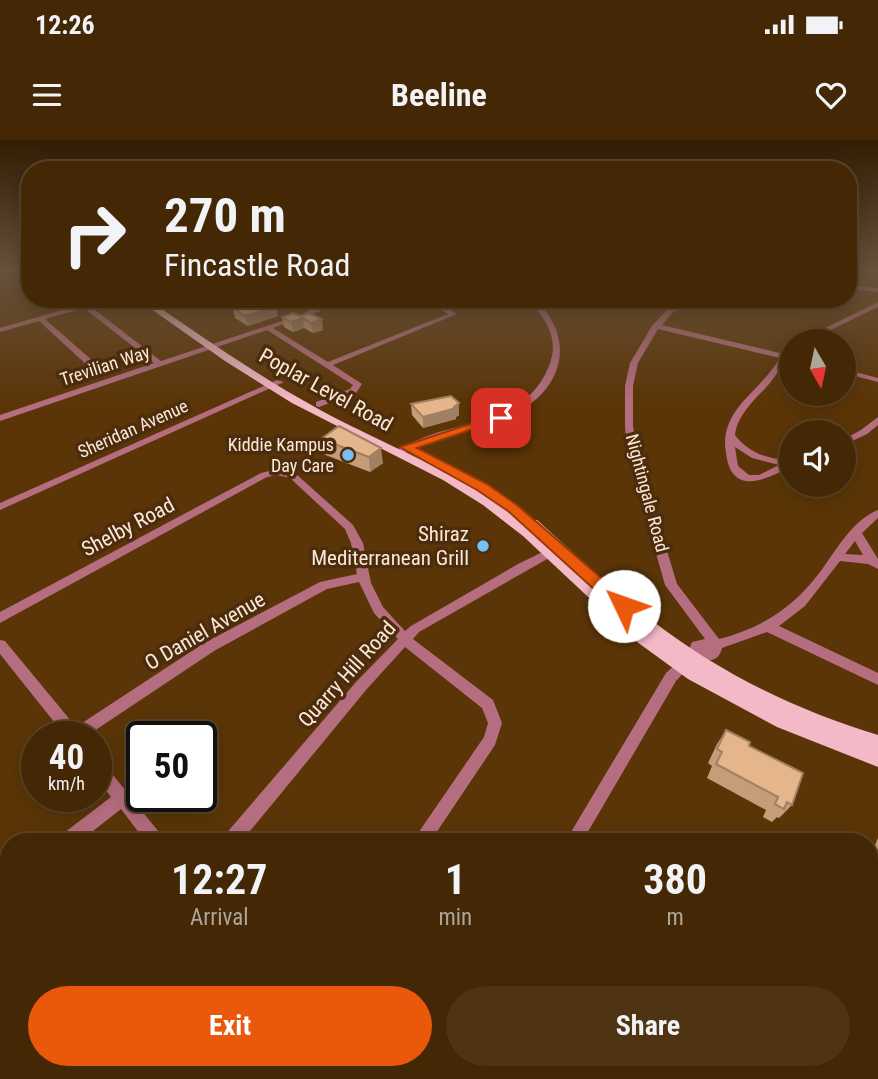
<!DOCTYPE html>
<html lang="en">
<head>
<meta charset="utf-8">
<style>
  body { margin:0; font-family:"Roboto Condensed",sans-serif; background:#4e3413; color:#f1f3f6; height:100vh; display:flex; flex-direction:column; font-size:26px; white-space:nowrap }
  * { box-sizing:border-box; margin:0 }
  p { font-size:23px; color:#afa69a }
  .icon { flex:none; width:38px; height:38px; fill:none; stroke:currentColor; stroke-width:2; stroke-linecap:round; stroke-linejoin:round }
  .map { position:relative; flex:1; overflow:hidden }
  .details { position:absolute; left:0px; top:693px; width:878px; height:247px; display:flex; flex-direction:column; background:#442805; border-radius:28px 28px 0 0; box-shadow:0 4px 18px #0003,0 0 0 2px #5c4427 }
  .details>* { flex:none }
  .hud { position:absolute; left:21px; top:21px; width:836px; height:147px; border-radius:28px; box-shadow:0 4px 18px #0003,0 0 0 2px #5c4427; background:#442805; color:#f1f3f6; overflow:hidden }
  .needle { width:46px; rotate:171deg }
  .tools { position:absolute; left:779px; top:189px; display:grid; gap:14px }
  .tools a { display:grid; place-items:center; width:77px; height:77px; border-radius:50%; background:#442805; box-shadow:0 4px 18px #0003,0 0 0 2px #5c4427; font-size:35px }
  .speed { position:absolute; left:21px; top:581px; display:flex; gap:14px; font-size:35px; font-weight:700; text-align:center }
  .speed>* { display:grid; place-content:center; width:91px; height:91px; border-radius:50%; background:#442805; box-shadow:0 4px 18px #0003,0 0 0 2px #5c4427; line-height:1 }
  .speed small { font-size:18px; font-weight:400 }
  .speed .limit { border:4px solid #111; border-radius:10px; background:#fff; color:#111 }
  .pin { position:absolute; display:grid; place-items:center; width:60px; height:60px; color:#fff; margin:-30px; border-radius:14px; box-shadow:0 4px 10px #0006 }
  .me { position:absolute; width:77px; margin:-38px; rotate:312deg; stroke-linejoin:round; filter:drop-shadow(0 0 5px #0008) }
  .turn { display:flex; align-items:center; gap:24px; height:147px; padding:0 28px; font-size:32px }
  .turn .icon { width:91px; height:91px; stroke-width:2.5 }
  .turn b { display:block; font-size:49px; line-height:60px }
  .eta { display:flex; justify-content:space-evenly; align-items:center; height:119px; text-align:center }
  .eta b { font-size:42px; font-weight:700; line-height:49px }
  .cta { display:flex; gap:14px; margin-top:auto; padding:14px 28px }
  .cta a { flex:1; height:80px; border-radius:42px; background:#ea580c; color:#fff; font-size:28px; font-weight:700; line-height:80px; text-align:center }
  .cta a+a { background:#4e3413; color:#f1f3f6 }
  .status { display:flex; justify-content:space-between; align-items:center; height:49px; padding:0 35px; background:#442805; direction:ltr }
  .status svg { height:19px; fill:currentColor }
  header { display:flex; justify-content:space-between; align-items:center; height:91px; padding:0 28px; background:#442805; font-size:32px; font-weight:700 }
  .map>svg:first-child { display:block }
  .lines { fill:none; stroke-linecap:round; stroke-linejoin:round }
  .minor { fill:#b56e80; fill-rule:evenodd }
  .major { fill:#f4b9c7; fill-rule:evenodd }
  .wall { fill:#c59d78 }
  .shaded-wall { fill:#a07f62 }
  .building { fill:#e5b68c; stroke:#a07f62; stroke-width:2 }
  .route { fill:#ea580c; stroke:#983908; stroke-width:2 }
  .poi-dot { fill:#78bff8; stroke:#4b2d0d; stroke-width:2.5 }
  .labels { text-anchor:middle; stroke-width:7; stroke-linejoin:round; paint-order:stroke }
  .far-street-label { font-size:18px; fill:#fce8d7; stroke:#4b2d0d }
  .far-poi-label { font-size:18px; fill:#fce8d7; stroke:#4b2d0d; text-anchor:end }
  .street-label { font-size:21px; fill:#fce8d7; stroke:#4b2d0d }
  .poi-label { font-size:21px; fill:#fce8d7; stroke:#4b2d0d; text-anchor:end }
</style>
</head>
<body>
<div class="status"><b>12:26</b><svg viewBox="0 0 49 12"><path d="M0 12V9h3v3zM5 12V6h3v6zM10 12V3h3v9zM15 12V0h3v12zM26 1h20v11H26zM47 4h2v5h-2z"/></svg></div>
<header><svg class="icon" aria-label="menu" viewBox="0 0 24 24"><path d="M4 6h16M4 12h16M4 18h16"/></svg>Beeline<svg class="icon" aria-label="heart" viewBox="0 0 24 24"><path d="M12 20l-8-8c-3-5 5-10 8-4 3-6 11-1 8 4z"/></svg></header>
<div class="map">
<svg width="878" height="939" viewBox="0 0 878 939">
  <rect width="100%" height="100%" fill="#5b3507"/>
  <g class="lines">
    <path class="minor" d="M 30,142 L 28,147 L 30,153 L 20,147 Z
      M 849,145 L 878,148 L 878,152 L 849,149 Z
      M 37,159 L 44,159 L 45,161 L 42,163 Z
      M 100,159 L 111,159 L 90,166 L 161,221 L 303,174 L 313,168 L 308,159 L 314,159 L 319,167 L 343,159 L 353,159 L 273,188 L 328,222 L 448,174 L 423,159 L 432,159 L 457,174 L 333,225 L 362,244 L 356,253 L 319,267 L 316,266 L 316,262 L 350,249 L 353,245 L 267,190 L 0,281 L 0,275 L 154,223 L 84,168 L 45,179 L 94,222 L 94,226 L 88,226 L 39,181 L 0,192 L 0,188 Z
      M 528,159 L 535,159 C 576,198 564,248 516,273 C 494,285 468,289 444,296 C 432,300 405,316 395,315 L 395,311 C 409,303 423,297 439,292 C 483,279 530,274 549,226 C 560,199 546,179 528,159 Z
      M 677,159 L 684,159 L 678,166 L 736,159 L 713,167 L 674,171 L 662,185 L 784,214 L 791,209 L 791,220 L 787,219 C 781,227 776,235 770,243 C 756,259 738,273 735,295 C 747,312 770,321 791,319 L 791,326 C 765,341 731,356 726,313 C 724,302 725,291 730,281 C 737,265 752,253 764,239 C 770,233 775,225 780,218 L 658,189 L 638,223 L 633,246 L 633,286 L 637,311 L 677,444 L 719,499 C 762,488 794,467 820,432 C 836,411 852,380 878,370 L 878,378 L 862,393 L 878,419 L 878,429 L 868,424 L 840,421 L 805,466 L 779,486 L 878,533 L 878,545 L 767,492 L 722,508 C 718,526 704,517 693,524 C 687,528 681,536 676,541 L 582,702 L 565,702 L 666,533 L 687,514 L 692,502 L 705,499 L 665,445 L 627,311 L 625,286 L 625,246 L 630,223 L 652,186 ZM 735,307 L 752,318 L 779,325 L 759,335 L 749,335 L 738,326 ZM 855,401 L 863,415 L 845,414 Z
      M 878,162 L 878,167 L 808,201 L 799,201 Z
      M 844,229 L 878,238 L 878,242 L 844,233 Z
      M 277,240 L 284,242 L 0,370 L 0,363 Z
      M 878,277 L 878,285 L 867,294 L 844,305 L 844,299 L 861,290 Z
      M 277,329 L 296,334 L 353,385 L 363,403 L 371,443 L 383,467 L 405,491 L 411,486 L 518,424 L 553,407 L 557,406 L 563,410 L 419,492 L 413,499 L 493,560 L 502,583 L 495,605 L 430,702 L 412,702 L 484,597 L 488,583 L 482,568 L 405,507 L 366,550 L 241,702 L 222,702 L 224,696 L 356,542 L 398,499 L 374,473 L 359,442 L 327,449 L 214,511 L 85,597 L 66,597 L 0,514 L 0,500 L 5,501 L 76,587 L 204,503 L 320,442 L 357,434 L 351,403 L 345,389 L 290,338 L 277,335 L 267,337 L 0,483 L 0,472 L 261,333 Z
      M 96,618 L 101,620 L 162,696 L 164,702 L 146,702 L 121,669 L 79,702 L 58,702 L 60,696 L 111,657 L 96,637 Z
      M 9,773 L 9,804 L 6,809 L 0,812 L 0,782 L 3,776 Z
      M 186,931 L 212,931 L 208,939 L 183,939 Z
      M 428,931 L 449,931 L 446,939 L 425,939 Z
      M 701,931 L 722,931 L 719,939 L 698,939 Z"/>
    <path class="major" d="M 137,159 L 147,159 C 204,198 261,238 322,271 C 391,308 464,334 526,384 L 527,380 L 537,380 C 574,413 610,448 650,479 C 718,532 795,570 878,595 L 878,627 L 777,587 L 688,539 L 633,499 L 523,396 L 483,365 L 443,340 L 292,263 L 225,221 Z"/>
  </g>
  <path class="wall" d="M 233,168 L 278,176 L 248,186 L 235,178 Z
    M 293,173 L 323,190 L 313,193 L 304,188 L 293,192 L 284,187 L 282,177 Z
    M 459,263 L 459,275 L 456,277 L 456,279 L 423,288 L 412,275 L 411,264 Z
    M 339,286 L 383,323 L 370,332 L 323,314 L 321,299 Z
    M 726,590 L 749,606 L 792,665 L 779,678 L 777,677 L 772,682 L 763,677 L 766,670 L 707,638 L 712,626 L 708,623 L 717,604 Z
    M 878,698 L 878,734 L 870,728 L 870,716 Z"/>
  <path class="shaded-wall" d="M 276,166 L 278,176 L 248,186 L 245,176 Z
    M 303,178 L 304,188 L 293,192 L 291,182 Z
    M 322,179 L 323,190 L 313,193 L 311,183 Z
    M 459,263 L 459,275 L 456,277 L 456,279 L 423,288 L 423,277 L 454,267 Z
    M 381,308 L 383,323 L 370,332 L 369,317 Z"/>
  <path class="building" d="M 261,159 L 265,159 L 276,166 L 245,176 L 233,168 Z
    M 293,173 L 300,176 L 310,173 L 322,179 L 311,183 L 303,178 L 291,182 L 282,177 Z
    M 451,256 L 459,263 L 454,267 L 456,268 L 423,277 L 411,264 Z
    M 339,286 L 381,308 L 369,317 L 321,299 Z
    M 726,590 L 750,602 L 749,606 L 803,633 L 792,665 L 787,662 L 784,669 L 775,664 L 778,657 L 716,624 L 722,612 L 717,609 Z"/>
  <linearGradient id="sky" x2="0" y2="1"><stop stop-color="#321d04"/><stop offset="0.5" stop-color="#66513c"/><stop offset="1" stop-color="#66513c" stop-opacity="0"/></linearGradient>
  <rect width="878" height="261" fill="url(#sky)"/>
  <path class="route" d="M 497,275 L 506,278 L 417,308 L 487,344 L 517,365 L 629,462 L 632,466 L 629,471 L 618,471 L 508,371 L 477,350 L 400,307 Z"/>
  <g class="poi-dot">
    <circle cx="348" cy="315" r="7"/>
    <circle cx="483" cy="406" r="7"/>
  </g>
  <g class="labels">
    <g class="far-street-label">
      <text transform="translate(105 226) rotate(-18)" y="6">Trevilian Way</text>
      <text transform="translate(133 289) rotate(-24)" y="6">Sheridan Avenue</text>
      <text transform="translate(647 353) rotate(75)" y="6">Nightingale Road</text>
    </g>
    <g class="far-poi-label">
      <text x="334" y="311">Kiddie Kampus<tspan x="334" dy="21">Day Care</tspan></text>
    </g>
    <g class="street-label">
      <text transform="translate(326 250) rotate(29)" y="7">Poplar Level Road</text>
      <text transform="translate(128 387) rotate(-28)" y="7">Shelby Road</text>
      <text transform="translate(205 491) rotate(-30)" y="7">O Daniel Avenue</text>
      <text transform="translate(347 534) rotate(-48)" y="7">Quarry Hill Road</text>
    </g>
    <g class="poi-label">
      <text x="469" y="401">Shiraz<tspan x="469" dy="24">Mediterranean Grill</tspan></text>
    </g>
  </g>
</svg>
<div class="tools">
<a><svg class="needle" viewBox="-14 -14 28 28"><path d="M0-13l5 13h-10z" fill="#e53935"/><path d="M0 13l5-13h-10z" fill="#afa69a"/></svg></a>
<a><svg class="icon" aria-label="sound" viewBox="0 0 24 24"><path d="M4 9h4l5-4v14l-5-4H4zM17 9q2 3 0 6"/></svg></a>
</div>
<div class="speed"><div>40<small>km/h</small></div><div class="limit">50</div></div>
<div class="pin" style="left:501px;top:278px;background:#d93025"><svg class="icon" aria-label="arrive" viewBox="0 0 24 24"><path d="M6 21V4h12l-3 4 3 4H6"/></svg></div>
<svg class="me" style="left:624px;top:466px" viewBox="-20 -20 40 40"><circle r="19" fill="#fff"/><path d="M0-13L10 11 0 6-10 11z" fill="#ea580c"/></svg>
<div class="hud">
<div class="turn"><svg class="icon" aria-label="right" viewBox="0 0 24 24"><path d="M7 20v-9h11M14 6l5 5-5 5"/></svg><div><b>270 m</b>Fincastle Road</div></div>
</div>
<section class="details">
<div class="eta">
<div><b>12:27</b><p>Arrival</p></div>
<div><b>1</b><p>min</p></div>
<div><b>380</b><p>m</p></div>
</div>
<div class="cta"><a>Exit</a><a>Share</a></div>
</section>
</div>
</body>
</html>
